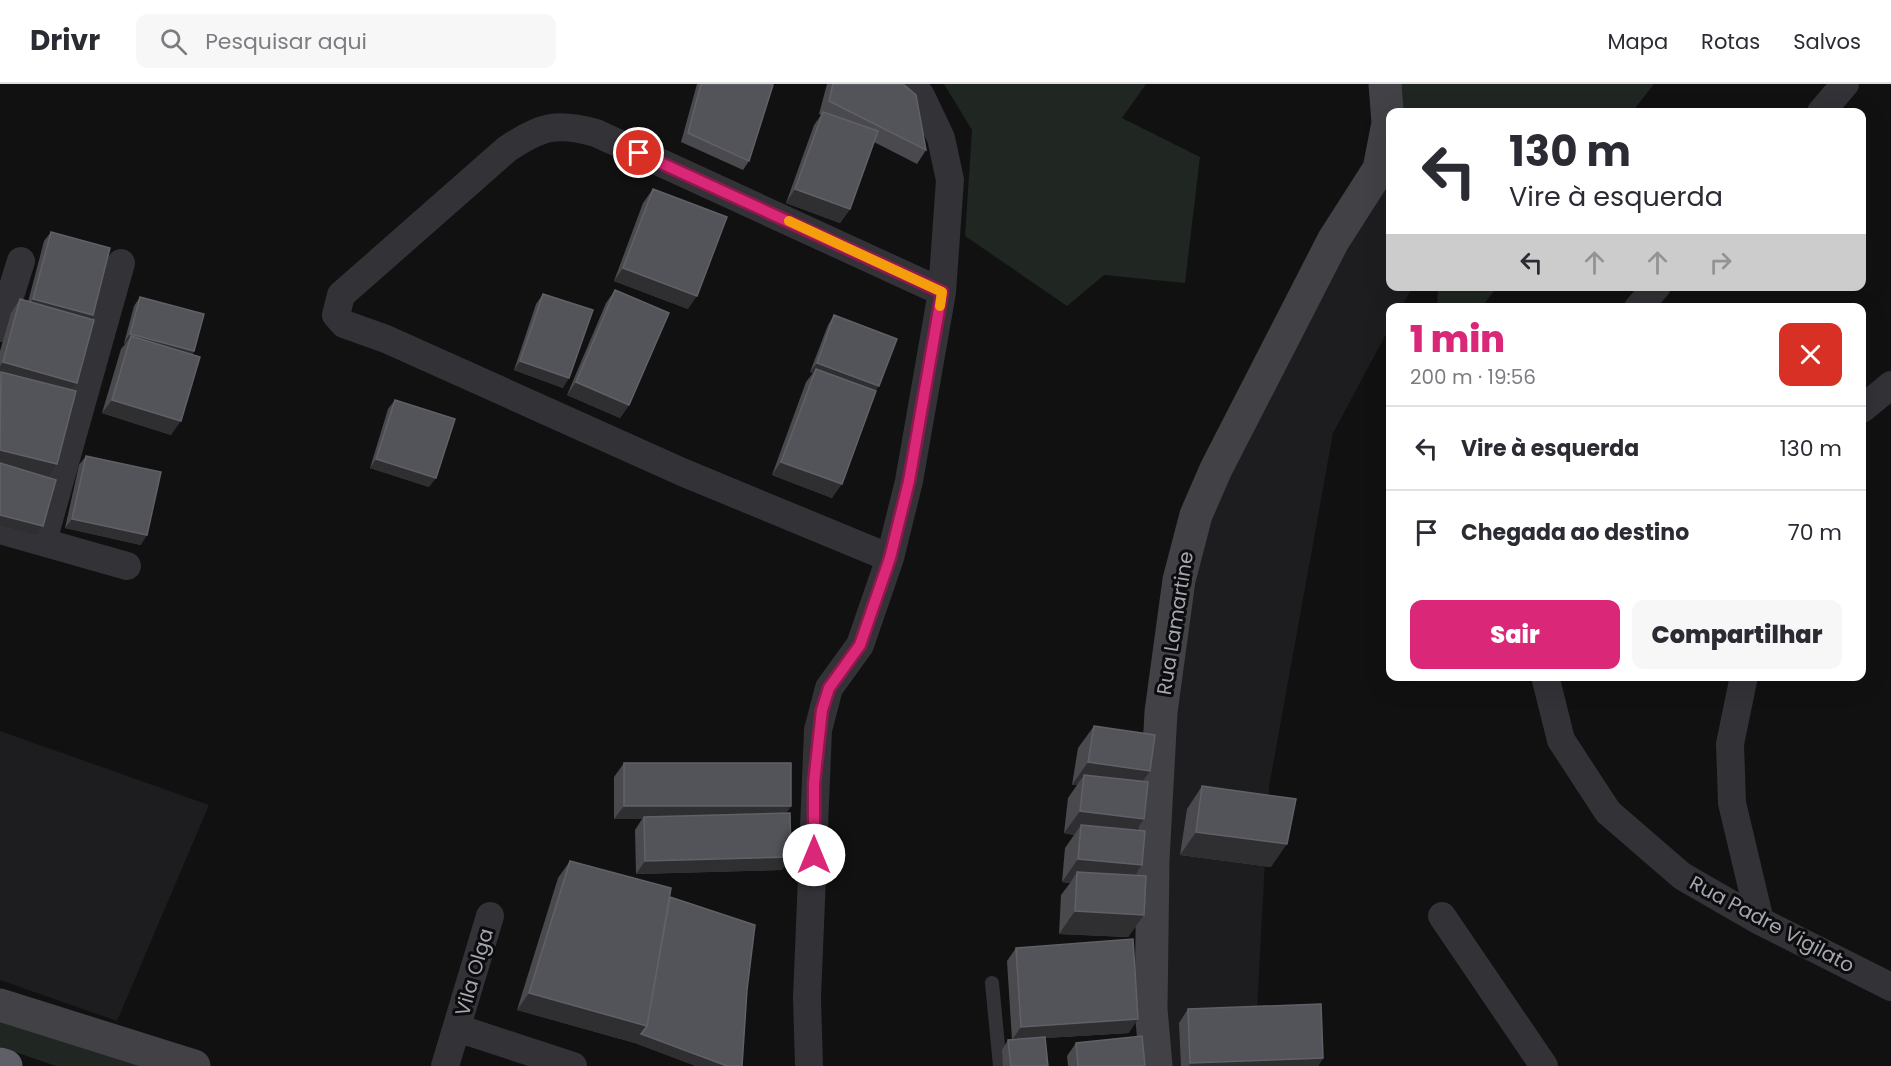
<!DOCTYPE html>
<html lang="pt">
<head>
<meta charset="utf-8">
<style>
  body { margin:0; font-family:Poppins,sans-serif; background:#f7f7f7; color:#2b2b33; height:100vh; display:flex; flex-direction:column; font-size:22px; white-space:nowrap }
  * { box-sizing:border-box; margin:0 }
  p { font-size:20px; color:#7c7c81 }
  .icon { flex:none; width:33px; height:33px; fill:none; stroke:currentColor; stroke-width:2; stroke-linecap:round; stroke-linejoin:round }
  .map { position:relative; flex:1; overflow:hidden }
  .details { position:absolute; left:1386px; top:219px; width:480px; height:378px; display:flex; flex-direction:column; background:#fff; border-radius:12px; box-shadow:0 6px 24px #0002 }
  .details>* { flex:none }
  .hud { position:absolute; left:1386px; top:24px; width:480px; height:183px; border-radius:12px; box-shadow:0 6px 24px #0002; background:#fff; color:#2b2b33; overflow:hidden }
  .pin { position:absolute; display:grid; place-items:center; width:51px; height:51px; color:#fff; margin:-26px; border:3px solid #fff; border-radius:50%; box-shadow:0 2px 6px #0007 }
  .me { position:absolute; width:66px; margin:-33px; rotate:0deg; stroke-linejoin:round; filter:drop-shadow(0 0 4px #0008) }
  .turn { display:flex; align-items:center; gap:21px; height:126px; padding:0 24px; font-size:27px }
  .turn .icon { width:78px; height:78px; stroke-width:2.5 }
  .turn b { display:block; font-size:42px; line-height:51px }
  .lanes { display:flex; align-items:center; height:57px; padding:0 24px; background:#0003; justify-content:center; gap:30px; direction:ltr }
  .lanes .off { opacity:.35 }
  .round { display:grid; place-items:center; flex:none; width:63px; height:63px; border-radius:12px; background:#f7f7f7 }
  .summary { display:flex; align-items:center; justify-content:space-between; height:102px; padding:0 24px }
  h1 { font-size:36px; font-weight:800; line-height:45px; color:#db2777 }
  .primary-button { display:flex; gap:12px; margin-top:auto; padding:12px 24px }
  .primary-button a { flex:1; height:69px; border-radius:12px; background:#db2777; color:#fff; font-size:24px; font-weight:800; line-height:69px; text-align:center }
  .primary-button a+a { background:#f7f7f7; color:#2b2b33 }
  ul { padding:0; list-style:none }
  li { display:flex; align-items:center; gap:18px; height:84px; padding:0 24px; border-top:2px solid #e1e1e2 }
  li div { flex:1 }
  li b { display:block; font-size:22px }
  li em { font-style:normal }
  header { display:flex; align-items:center; gap:36px; box-sizing:border-box; height:84px; padding:0 30px; background:#fff; border-bottom:2px solid #e1e1e2 }
  header strong { font-size:28px }
  nav { display:flex; gap:33px; margin-inline-start:auto; font-size:21px }
  .search { width:420px; height:54px; background:#f7f7f7; display:flex; align-items:center; gap:15px; box-sizing:border-box; padding:0 21px; border-radius:12px; color:#7c7c81; font-size:22px }
  .map>svg:first-child { display:block }
  .built { fill:#1d1d1f }
  .green { fill:#202621 }
  .lines { fill:none; stroke-linecap:round; stroke-linejoin:round }
  .lane { stroke:#323237; stroke-width:14 }
  .street { stroke:#323237; stroke-width:28 }
  .secondary { stroke:#414146; stroke-width:33 }
  .highway { stroke:#5f6067; stroke-width:33 }
  .wall { fill:#4a4a4e }
  .shaded-wall { fill:#2f2f32 }
  .building { fill:#535459; stroke:#606167; stroke-width:1.5 }
  .route-casing { stroke:#8e194d; stroke-width:15 }
  .route { stroke:#db2777; stroke-width:10 }
  .slow { stroke:#f59e0b; stroke-width:10 }
  .labels { text-anchor:middle; stroke-width:6; stroke-linejoin:round; paint-order:stroke }
  .street-label { font-size:20px; fill:#a4a6b1; stroke:#0c0c0d }
</style>
</head>
<body>
<header>
<strong>Drivr</strong>
<div class="search"><svg class="icon" aria-label="search" viewBox="0 0 24 24"><circle cx="10" cy="10" r="6"/><path d="M15 15l6 6"/></svg>Pesquisar aqui</div>
<nav><a>Mapa</a><a>Rotas</a><a>Salvos</a></nav>
</header>
<div class="map">
<svg width="1891" height="982" viewBox="0 0 1891 982">
  <rect width="100%" height="100%" fill="#111112"/>
  <path class="built" d="M 1390,28 L 1390,202 L 1413,203 L 1401,223 L 1390,224 L 1390,243 L 1333,349 L 1269,703 L 1254,982 L 1156,982 L 1179,496 Z
    M 0,647 L 209,721 L 117,937 L 0,896 Z"/>
  <path class="green" d="M 944,0 L 1146,0 L 1122,34 L 1200,73 L 1185,199 L 1104,191 L 1067,222 L 965,152 L 972,46 Z
    M 1393,0 L 1654,0 L 1632,28 L 1401,28 Z
    M 1438,203 L 1438,202 L 1497,203 L 1481,224 L 1437,223 Z
    M 0,935 L 147,982 L 56,982 L 0,963 Z"/>
  <g class="lines">
    <path class="lane" d="M 992,899 L 1000,982"/>
    <path class="street" d="M 1821,28 L 1845,0
      M 1638,224 L 1657,202
      M 0,244 L 21,177
      M 1862,325 L 1891,301
      M 0,446 L 127,482
      M 43,457 L 121,179
      M 890,474 L 682,388 L 386,255 L 344,240 L 336,231 L 341,211 L 507,65 C 541,42 557,38 596,49 L 942,208
      M 1545,592 L 1561,656 L 1608,728 L 1682,792 L 1760,837 L 1891,903
      M 1744,592 L 1730,660 L 1732,719 L 1760,837
      M 1442,832 L 1544,982
      M 457,944 L 573,982
      M 445,982 L 490,832
      M 809,982 L 807,914 L 818,646 L 829,604 L 860,561 L 890,474 L 909,397 L 942,208 L 950,96 L 941,54 L 921,12 L 912,0"/>
    <path class="secondary" d="M 0,921 L 194,982
      M 1156,982 L 1151,925 L 1153,776 L 1161,628 L 1179,496 L 1196,431 L 1216,385 L 1333,157 L 1379,85 L 1388,39 L 1385,0"/>
    <path class="highway" d="M 0,980 L 6,982"/>
  </g>
  <path class="wall" d="M 697,0 L 770,0 L 749,77 L 743,86 L 681,58 Z
    M 827,0 L 903,0 L 926,66 L 917,80 L 874,58 L 850,125 L 840,139 L 786,119 L 814,41 L 821,31 L 819,30 Z
    M 653,105 L 688,225 L 614,197 L 643,119 Z
    M 51,148 L 90,235 L 77,299 L 71,306 L 48,393 L 43,442 L 37,452 L 0,442 L 0,267 L 11,229 L 20,215 L 28,218 L 44,157 Z
    M 615,206 L 629,321 L 620,334 L 567,311 L 606,219 Z
    M 543,210 L 563,304 L 514,286 L 536,220 Z
    M 140,213 L 194,267 L 192,271 L 171,351 L 102,329 L 121,265 L 125,260 L 124,259 L 134,222 Z
    M 834,231 L 876,307 L 832,414 L 772,391 L 806,298 L 813,289 L 810,288 L 828,241 Z
    M 395,316 L 429,403 L 370,384 L 388,325 Z
    M 86,372 L 141,461 L 65,444 L 79,381 Z
    M 1094,642 L 1150,687 L 1142,698 L 1144,735 L 1136,746 L 1142,781 L 1135,791 L 1144,831 L 1128,853 L 1059,850 L 1061,811 L 1070,799 L 1062,798 L 1065,764 L 1074,751 L 1064,749 L 1068,714 L 1077,701 L 1072,701 L 1078,664 Z
    M 624,679 L 791,722 L 786,729 L 782,786 L 636,790 L 635,746 L 642,735 L 614,735 L 614,693 Z
    M 1202,702 L 1271,783 L 1180,771 L 1187,725 Z
    M 570,777 L 670,813 L 742,982 L 696,982 L 635,959 L 517,926 L 558,794 Z
    M 1016,864 L 1129,949 L 1045,954 L 1048,982 L 1003,982 L 1002,966 L 1008,956 L 1012,956 L 1007,877 Z
    M 1188,925 L 1323,974 L 1318,982 L 1181,982 L 1179,939 Z
    M 1076,959 L 1145,982 L 1068,982 L 1067,972 Z"/>
  <path class="shaded-wall" d="M 795,105 L 850,125 L 840,139 L 786,119 Z
    M 623,184 L 697,212 L 688,225 L 614,197 Z
    M 33,215 L 93,231 L 86,240 L 27,224 Z
    M 130,250 L 194,267 L 188,276 L 131,252 L 125,260 L 124,259 Z
    M 520,277 L 569,294 L 563,304 L 514,286 Z
    M 3,278 L 77,299 L 67,312 L 0,289 L 0,282 Z
    M 817,279 L 879,302 L 873,311 L 816,285 L 813,289 L 810,288 Z
    M 576,298 L 629,321 L 620,334 L 567,311 Z
    M 112,316 L 181,337 L 171,351 L 102,329 Z
    M 0,366 L 57,380 L 47,394 L 0,381 Z
    M 376,375 L 436,394 L 429,403 L 370,384 Z
    M 781,378 L 842,400 L 832,414 L 772,391 Z
    M 0,431 L 43,442 L 37,452 L 0,442 Z
    M 72,435 L 147,451 L 141,461 L 65,444 Z
    M 1088,678 L 1150,687 L 1134,710 L 1084,691 L 1077,701 L 1072,701 Z
    M 624,722 L 791,722 L 781,735 L 644,733 L 642,735 L 614,735 Z
    M 1080,727 L 1144,735 L 1128,757 L 1081,741 L 1074,751 L 1064,749 Z
    M 1196,748 L 1287,760 L 1271,783 L 1180,771 Z
    M 791,773 L 782,786 L 636,790 L 645,777 Z
    M 1078,775 L 1142,781 L 1126,804 L 1077,788 L 1070,799 L 1062,798 Z
    M 1075,827 L 1144,831 L 1128,853 L 1059,850 Z
    M 529,909 L 647,942 L 727,982 L 696,982 L 635,959 L 517,926 Z
    M 1138,935 L 1129,949 L 1012,956 L 1021,943 Z
    M 1323,974 L 1318,982 L 1189,982 L 1190,979 Z"/>
  <path class="building" d="M 701,0 L 770,0 L 773,1 L 749,77 L 688,49 Z
    M 833,0 L 903,0 L 916,11 L 926,66 L 829,17 Z
    M 823,28 L 878,47 L 850,125 L 795,105 Z
    M 653,105 L 727,133 L 697,212 L 623,184 Z
    M 51,148 L 110,164 L 93,231 L 33,215 Z
    M 615,206 L 669,229 L 629,321 L 576,298 Z
    M 543,210 L 593,226 L 569,294 L 520,277 Z
    M 140,213 L 204,230 L 194,267 L 130,250 Z
    M 20,215 L 94,236 L 77,299 L 3,278 Z
    M 834,231 L 897,255 L 879,302 L 817,279 Z
    M 131,252 L 200,273 L 181,337 L 112,316 Z
    M 816,285 L 876,307 L 842,400 L 781,378 Z
    M 1,288 L 76,307 L 57,380 L 0,366 Z
    M 395,316 L 455,335 L 436,394 L 376,375 Z
    M 86,372 L 161,388 L 147,451 L 72,435 Z
    M 0,379 L 56,396 L 43,442 L 0,431 Z
    M 1094,642 L 1155,651 L 1150,687 L 1088,678 Z
    M 624,679 L 791,679 L 791,722 L 624,722 Z
    M 1084,691 L 1148,698 L 1144,735 L 1080,727 Z
    M 1202,702 L 1296,715 L 1287,760 L 1196,748 Z
    M 790,729 L 791,773 L 645,777 L 644,733 Z
    M 1081,741 L 1145,747 L 1142,781 L 1078,775 Z
    M 570,777 L 671,804 L 647,942 L 529,909 Z
    M 1077,788 L 1146,792 L 1144,831 L 1075,827 Z
    M 670,813 L 755,841 L 747,906 L 742,982 L 727,982 L 641,950 L 647,942 Z
    M 1133,855 L 1138,935 L 1021,943 L 1016,864 Z
    M 1321,920 L 1323,974 L 1190,979 L 1188,925 Z
    M 1142,952 L 1145,982 L 1078,982 L 1076,959 Z
    M 1045,953 L 1048,982 L 1011,982 L 1008,956 Z"/>
  <g class="lines">
    <g class="route-casing">
      <path id="route" d="M 639,69 L 942,208 L 909,397 L 890,474 L 860,561 L 829,604 L 822,626 L 814,699 L 814,771"/>
    </g>
    <use href="#route" class="route"/>
    <path class="slow" d="M 789,137 L 942,208 L 940,222"/>
  </g>
  <g class="labels">
    <g class="street-label">
      <text transform="translate(1175 539) rotate(-81)" y="7">Rua Lamartine</text>
      <text transform="translate(1772 840) rotate(28)" y="7">Rua Padre Vigilato</text>
      <text transform="translate(474 888) rotate(-74)" y="7">Vila Olga</text>
    </g>
  </g>
</svg>
<div class="pin" style="left:639px;top:69px;background:#d93025"><svg class="icon" aria-label="arrive" viewBox="0 0 24 24"><path d="M6 21V4h12l-3 4 3 4H6"/></svg></div>
<svg class="me" style="left:814px;top:771px" viewBox="-20 -20 40 40"><circle r="19" fill="#fff"/><path d="M0-13L10 11 0 6-10 11z" fill="#db2777"/></svg>
<div class="hud">
<div class="turn"><svg class="icon" aria-label="left" viewBox="0 0 24 24"><path d="M17 20v-9H6M10 6l-5 5 5 5"/></svg><div><b>130 m</b>Vire à esquerda</div></div>
<div class="lanes"><svg class="icon" aria-label="left" viewBox="0 0 24 24"><path d="M17 20v-9H6M10 6l-5 5 5 5"/></svg><svg class="icon off" aria-label="ahead" viewBox="0 0 24 24"><path d="M12 20V5M6 11l6-6 6 6"/></svg><svg class="icon off" aria-label="ahead" viewBox="0 0 24 24"><path d="M12 20V5M6 11l6-6 6 6"/></svg><svg class="icon off" aria-label="right" viewBox="0 0 24 24"><path d="M7 20v-9h11M14 6l5 5-5 5"/></svg></div>
</div>
<section class="details">
<div class="summary"><div><h1>1 min</h1><p>200 m · 19:56</p></div><a class="round" style="background:#d93025;color:#fff"><svg class="icon" aria-label="close" viewBox="0 0 24 24"><path d="M6 6l12 12M18 6L6 18"/></svg></a></div>
<ul>
<li><svg class="icon" aria-label="left" viewBox="0 0 24 24"><path d="M17 20v-9H6M10 6l-5 5 5 5"/></svg><div><b>Vire à esquerda</b></div><em>130 m</em></li>
<li><svg class="icon" aria-label="arrive" viewBox="0 0 24 24"><path d="M6 21V4h12l-3 4 3 4H6"/></svg><div><b>Chegada ao destino</b></div><em>70 m</em></li>
</ul>
<div class="primary-button"><a>Sair</a><a>Compartilhar</a></div>
</section>
</div>
</body>
</html>
